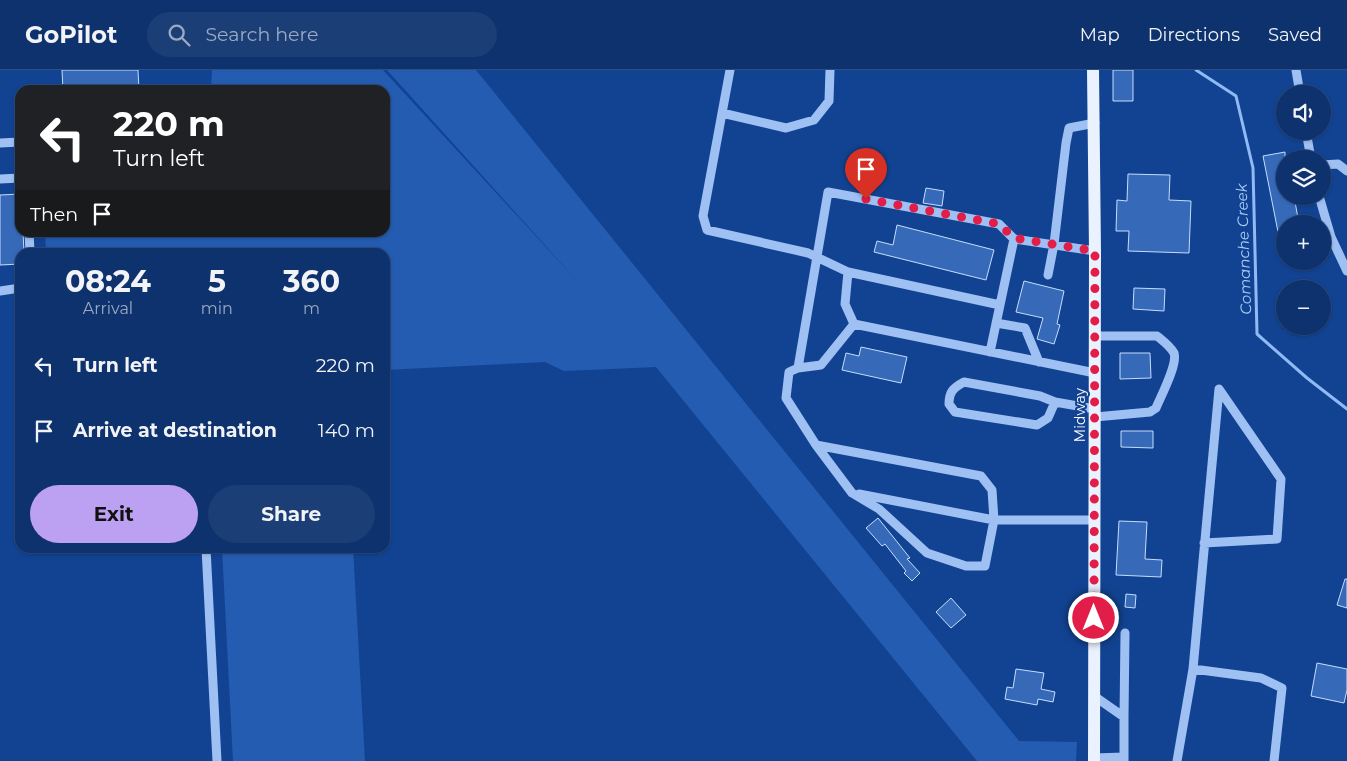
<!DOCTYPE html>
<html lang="en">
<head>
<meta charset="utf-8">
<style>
  body { margin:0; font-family:Montserrat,sans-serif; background:#1c3e76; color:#f1f3f6; height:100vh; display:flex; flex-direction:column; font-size:19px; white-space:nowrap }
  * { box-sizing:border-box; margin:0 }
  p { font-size:16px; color:#9baac2 }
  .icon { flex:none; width:28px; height:28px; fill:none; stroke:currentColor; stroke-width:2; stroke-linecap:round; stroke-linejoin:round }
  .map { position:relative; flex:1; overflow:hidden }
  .details { position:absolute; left:15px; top:178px; width:375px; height:305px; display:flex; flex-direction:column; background:#0e326e; border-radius:15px; box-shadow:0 1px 4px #0004,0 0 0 1px #2e4d81 }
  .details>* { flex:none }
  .top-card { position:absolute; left:15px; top:15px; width:375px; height:152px; border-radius:15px; box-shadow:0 1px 4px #0004,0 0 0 1px #2e4d81; background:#202124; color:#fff; overflow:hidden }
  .controls { position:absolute; left:1276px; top:15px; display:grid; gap:10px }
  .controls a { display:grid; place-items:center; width:55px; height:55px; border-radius:50%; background:#0e326e; box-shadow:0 1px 4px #0004,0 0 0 1px #2e4d81; font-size:25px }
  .pin { position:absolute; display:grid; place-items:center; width:42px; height:42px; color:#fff; margin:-51px -21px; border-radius:50% 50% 50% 0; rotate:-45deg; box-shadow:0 0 5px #0007 }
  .pin .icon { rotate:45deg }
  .me { position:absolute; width:55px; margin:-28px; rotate:0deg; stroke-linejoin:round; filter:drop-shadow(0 0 4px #0008) }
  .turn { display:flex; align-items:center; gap:18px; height:105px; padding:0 15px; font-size:22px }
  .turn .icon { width:65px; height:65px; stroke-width:2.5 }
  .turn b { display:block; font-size:35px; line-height:42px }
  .then { display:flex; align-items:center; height:48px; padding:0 15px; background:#0003; gap:10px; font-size:19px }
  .eta { display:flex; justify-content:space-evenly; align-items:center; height:85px; text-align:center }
  .eta b { font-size:30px; font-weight:700; line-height:35px }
  .button { display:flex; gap:10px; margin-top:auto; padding:10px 15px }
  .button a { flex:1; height:58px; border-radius:30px; background:#bca0f2; color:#111; font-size:20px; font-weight:700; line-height:58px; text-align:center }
  .button a+a { background:#1c3e76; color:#f1f3f6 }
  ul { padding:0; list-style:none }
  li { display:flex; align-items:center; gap:15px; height:65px; padding:0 15px }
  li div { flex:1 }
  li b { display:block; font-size:19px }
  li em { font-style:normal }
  header { display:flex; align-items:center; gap:30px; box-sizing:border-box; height:70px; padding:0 25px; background:#0e326e; border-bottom:1px solid #2e4d81 }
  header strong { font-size:24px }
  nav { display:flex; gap:28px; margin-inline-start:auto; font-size:18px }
  .search { width:350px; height:45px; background:#1c3e76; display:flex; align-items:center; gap:12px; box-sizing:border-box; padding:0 18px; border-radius:28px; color:#9baac2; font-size:19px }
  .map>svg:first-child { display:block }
  .green { fill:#245cb1 }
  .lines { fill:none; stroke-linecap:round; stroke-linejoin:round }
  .stream { stroke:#90baf6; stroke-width:3 }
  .building { fill:#366ab9; stroke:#c6dcfd }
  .minor { stroke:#9fc0f2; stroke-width:9 }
  .major { stroke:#eaf1ff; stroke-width:12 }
  .route { stroke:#e11d48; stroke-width:9; stroke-dasharray:0 16.2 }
  .labels { text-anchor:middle; stroke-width:4; stroke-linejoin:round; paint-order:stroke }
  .street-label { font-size:14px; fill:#fff; stroke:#124392 }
  .water-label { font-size:15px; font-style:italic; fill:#abcbf9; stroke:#124392 }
</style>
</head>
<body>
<header>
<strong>GoPilot</strong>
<div class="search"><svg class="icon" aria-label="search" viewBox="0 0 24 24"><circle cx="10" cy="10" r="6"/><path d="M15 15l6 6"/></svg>Search here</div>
<nav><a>Map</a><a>Directions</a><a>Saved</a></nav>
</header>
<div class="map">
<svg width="1347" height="691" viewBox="0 0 1347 691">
  <rect width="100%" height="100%" fill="#124392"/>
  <path class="green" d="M 212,0 L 383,0 L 579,213 L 387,0 L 476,0 L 1019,671 L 1077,672 L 1076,691 L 977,691 L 656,297 L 564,301 L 545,292 L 385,300 L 385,182 L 46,182 L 45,163 L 385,162 L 385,20 L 211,20 Z
    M 222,478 L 353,478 L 365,691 L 233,691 Z"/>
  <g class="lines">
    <path class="stream" d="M 1196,0 L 1236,26 L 1253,98 L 1257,264 L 1307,308 L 1347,339"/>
  </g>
  <path class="building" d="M 62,0 L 138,0 L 139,20 L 63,20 Z
    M 1113,0 L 1133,0 L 1133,31 L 1113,31 Z
    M 1285,82 L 1285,126 L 1294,126 L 1299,154 L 1285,154 L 1285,177 L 1281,177 L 1263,86 Z
    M 1128,104 L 1170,105 L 1169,130 L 1191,131 L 1189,183 L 1128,181 L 1129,161 L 1116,161 L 1117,130 L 1127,131 Z
    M 926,118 L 944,121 L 942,136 L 923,133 Z
    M 20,124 L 20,162 L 23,162 L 24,182 L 20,182 L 20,194 L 0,195 L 0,125 Z
    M 897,155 L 994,180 L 986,210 L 874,182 L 877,171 L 893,175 Z
    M 1024,211 L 1064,221 L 1057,254 L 1060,255 L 1054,274 L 1037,269 L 1043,248 L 1016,242 Z
    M 1134,218 L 1165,219 L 1164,241 L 1133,239 Z
    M 861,277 L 907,287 L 901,313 L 842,300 L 846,283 L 859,286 Z
    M 1120,283 L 1150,283 L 1151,308 L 1120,309 Z
    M 1121,361 L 1153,361 L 1153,378 L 1121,377 Z
    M 878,448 L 910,488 L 907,489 L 920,503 L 912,511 L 904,503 L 906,501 L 885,474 L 882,476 L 866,458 Z
    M 1119,451 L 1147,452 L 1145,489 L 1162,490 L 1161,507 L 1116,505 Z
    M 1345,509 L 1347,509 L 1347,538 L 1337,535 Z
    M 1126,524 L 1136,525 L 1135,538 L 1125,537 Z
    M 951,528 L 966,545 L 951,558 L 936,542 Z
    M 1317,593 L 1347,599 L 1347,620 L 1344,633 L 1311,626 Z
    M 1016,599 L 1044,603 L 1041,619 L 1055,622 L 1053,632 L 1038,629 L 1037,635 L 1005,629 L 1007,617 L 1013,618 Z"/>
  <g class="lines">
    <path class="minor" d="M 730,0 L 703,146 L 707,160 L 808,183 L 848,202 L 1000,235
      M 1296,0 L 1300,24
      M 722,43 L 786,58 L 814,50 L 829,31 L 830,0
      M 1306,61 L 1311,89
      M 0,73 L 20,72
      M 1322,95 L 1338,94 L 1347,101
      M 0,109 L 20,108
      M 1319,126 L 1331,167 L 1347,201
      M 29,162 L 30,182
      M 848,202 L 845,234 L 854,254
      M 1048,205 L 1054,174 L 1066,73 L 1069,58 L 1095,53
      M 0,221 L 20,218
      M 996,253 L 1025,258 L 1039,292
      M 854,254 L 1095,303
      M 990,282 L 1014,169
      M 798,298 L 828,122 L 999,154 L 1014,169 L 1095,181
      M 1055,332 L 1048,348 L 1037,355 L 955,342 L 949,334 C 949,322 953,318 964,312 L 1040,326 L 1055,332 L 1095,339
      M 1095,347 L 1150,342 L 1156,338 C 1161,326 1178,294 1174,283 C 1170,276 1163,271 1157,266 L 1095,266
      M 816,375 L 852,423 L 879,439 L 927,483 L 966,496 L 985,496 L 994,450 L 992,420 L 981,406 L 816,375 L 786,328 L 789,302 L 798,298 L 821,295 L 854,254
      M 859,424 L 994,450 L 1095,450
      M 206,478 L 217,691
      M 1193,599 L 1219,319 L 1281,409 L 1277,469 L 1204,473
      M 1094,626 L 1124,647 L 1124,687
      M 1124,647 L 1125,563
      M 1094,688 L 1124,687 L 1124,691
      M 1177,691 L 1193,599 L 1261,608 L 1282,618 L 1274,691"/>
    <path class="major" d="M 1093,0 L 1095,181 L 1094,691"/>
  </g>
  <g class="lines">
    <path class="route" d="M 866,129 L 999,154 L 1014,168 L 1095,181 L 1094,548"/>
  </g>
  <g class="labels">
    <g class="street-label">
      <text transform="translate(1080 345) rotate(-90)" y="5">Midway</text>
    </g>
    <g class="water-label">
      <text transform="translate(1244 179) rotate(-92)" y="5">Comanche Creek</text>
    </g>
  </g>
</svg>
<div class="controls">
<a><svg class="icon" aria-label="sound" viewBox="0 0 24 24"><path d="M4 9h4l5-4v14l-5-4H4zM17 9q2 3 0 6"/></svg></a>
<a><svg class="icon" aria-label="layers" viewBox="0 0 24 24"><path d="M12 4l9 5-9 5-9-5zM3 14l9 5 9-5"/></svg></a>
<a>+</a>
<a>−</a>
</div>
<div class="pin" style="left:866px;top:129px;background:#d93025"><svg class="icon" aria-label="arrive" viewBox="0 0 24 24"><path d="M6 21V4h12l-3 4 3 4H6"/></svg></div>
<svg class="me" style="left:1094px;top:548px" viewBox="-20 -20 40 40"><circle r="17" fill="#e11d48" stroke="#fff" stroke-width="3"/><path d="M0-11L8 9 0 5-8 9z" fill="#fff"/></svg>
<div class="top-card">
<div class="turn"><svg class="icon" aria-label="left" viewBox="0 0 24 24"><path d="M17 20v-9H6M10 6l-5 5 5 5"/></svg><div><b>220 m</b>Turn left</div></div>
<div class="then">Then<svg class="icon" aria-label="arrive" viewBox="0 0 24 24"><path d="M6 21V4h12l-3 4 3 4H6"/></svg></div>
</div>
<section class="details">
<div class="eta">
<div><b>08:24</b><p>Arrival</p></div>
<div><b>5</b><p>min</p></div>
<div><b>360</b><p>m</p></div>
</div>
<ul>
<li><svg class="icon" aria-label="left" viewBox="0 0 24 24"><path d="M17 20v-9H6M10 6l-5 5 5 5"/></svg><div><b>Turn left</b></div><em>220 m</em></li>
<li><svg class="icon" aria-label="arrive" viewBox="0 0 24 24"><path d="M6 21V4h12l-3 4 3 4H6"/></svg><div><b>Arrive at destination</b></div><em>140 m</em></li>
</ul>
<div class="button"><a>Exit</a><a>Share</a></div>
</section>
</div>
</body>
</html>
